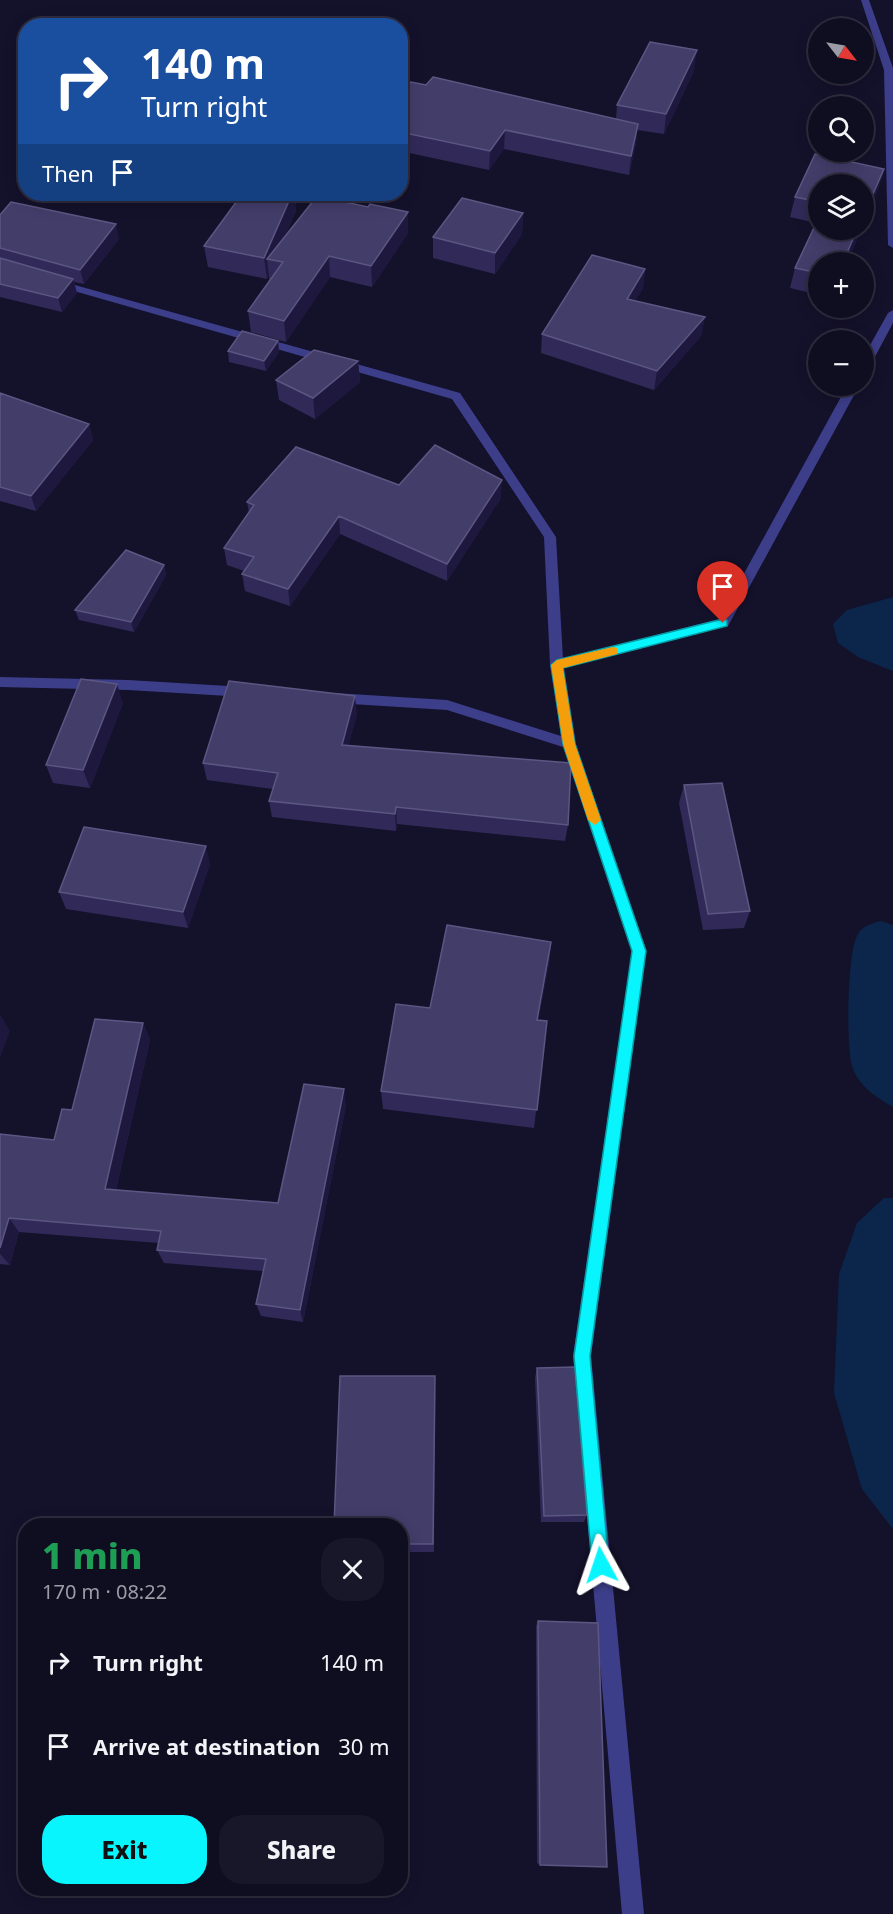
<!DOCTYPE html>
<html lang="en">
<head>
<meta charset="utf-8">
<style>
  body { margin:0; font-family:"Noto Sans",sans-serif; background:#181629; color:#f1f3f6; height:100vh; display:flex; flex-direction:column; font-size:22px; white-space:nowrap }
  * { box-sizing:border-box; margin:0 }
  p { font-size:20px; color:#9b9ca5 }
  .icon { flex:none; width:33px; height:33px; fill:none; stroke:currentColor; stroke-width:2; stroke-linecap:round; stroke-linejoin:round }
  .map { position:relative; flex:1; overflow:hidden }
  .panel { position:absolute; left:18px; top:1518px; width:390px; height:378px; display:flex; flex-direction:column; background:#0f0d20; border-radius:24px; box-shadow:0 3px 15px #0003,0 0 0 2px #2f2d3e }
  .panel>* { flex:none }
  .banner { position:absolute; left:18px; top:18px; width:390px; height:183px; border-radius:24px; box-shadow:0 3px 15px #0003,0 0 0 2px #2f2d3e; background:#1a4fa0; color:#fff; overflow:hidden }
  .needle { width:39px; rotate:121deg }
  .controls { position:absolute; left:808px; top:18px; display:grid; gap:12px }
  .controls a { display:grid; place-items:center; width:66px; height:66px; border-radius:50%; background:#0f0d20; box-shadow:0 3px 15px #0003,0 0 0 2px #2f2d3e; font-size:30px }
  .pin { position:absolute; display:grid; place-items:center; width:51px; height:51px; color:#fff; margin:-62px -26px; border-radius:50% 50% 50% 0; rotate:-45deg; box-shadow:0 0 6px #0007 }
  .pin .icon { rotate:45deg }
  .me { position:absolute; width:66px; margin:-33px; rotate:355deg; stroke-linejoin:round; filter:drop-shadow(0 0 4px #0008) }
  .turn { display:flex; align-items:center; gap:21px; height:126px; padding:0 24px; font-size:27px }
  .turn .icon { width:78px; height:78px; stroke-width:2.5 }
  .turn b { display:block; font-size:42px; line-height:51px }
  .then { display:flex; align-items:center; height:57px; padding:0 24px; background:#0003; gap:12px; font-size:22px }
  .round { display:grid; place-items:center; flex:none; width:63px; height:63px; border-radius:24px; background:#181629 }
  .overview { display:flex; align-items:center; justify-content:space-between; height:102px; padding:0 24px }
  h1 { font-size:36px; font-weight:800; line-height:45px; color:#1e9e55 }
  .cta { display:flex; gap:12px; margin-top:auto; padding:12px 24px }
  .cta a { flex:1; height:69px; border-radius:24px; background:#08f5fe; color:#111; font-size:24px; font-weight:800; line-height:69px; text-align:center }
  .cta a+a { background:#181629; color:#f1f3f6 }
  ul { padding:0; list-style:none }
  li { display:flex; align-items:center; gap:18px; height:84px; padding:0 24px }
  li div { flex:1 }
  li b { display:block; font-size:22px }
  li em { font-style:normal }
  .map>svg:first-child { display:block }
  .water { fill:#0b264a }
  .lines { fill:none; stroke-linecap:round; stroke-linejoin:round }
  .minor { fill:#3c3e8a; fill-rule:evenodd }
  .wall { fill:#312a59 }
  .shaded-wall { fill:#1e183f }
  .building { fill:#433d6a; stroke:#5c5682; stroke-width:1.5 }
  .route { fill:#08f5fe; stroke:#059fa5; stroke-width:1.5 }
  .slow { fill:#f59e0b }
</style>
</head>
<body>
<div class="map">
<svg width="893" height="1914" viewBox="0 0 893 1914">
  <rect width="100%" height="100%" fill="#14112b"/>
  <path class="water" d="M 893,597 L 893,671 L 858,657 L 838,643 L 833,624 L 847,610 Z
    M 881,921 L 893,925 L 893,1107 C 875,1096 859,1087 852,1066 C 846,1045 847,952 858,934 C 862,926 873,923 881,921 Z
    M 884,1198 L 893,1198 L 893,1529 L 862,1489 L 834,1393 L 839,1274 L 857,1223 Z"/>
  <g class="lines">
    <path class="minor" d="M 861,0 L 869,0 L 893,68 L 893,248 L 888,245 L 884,70 Z
      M 57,280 L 460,393 L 556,537 L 563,659 L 719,619 L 847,386 L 859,386 L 728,626 L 564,668 L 576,744 L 646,951 L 591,1356 L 644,1914 L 622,1914 L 573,1356 L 632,951 L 563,747 L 447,710 L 335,703 L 328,698 L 335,693 L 447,700 L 561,736 L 550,665 L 544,537 L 452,399 L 53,285 L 53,281 Z
      M 893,310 L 893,323 L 870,366 L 864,370 L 864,356 L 888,313 Z
      M 0,677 L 128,680 L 245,687 L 252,692 L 245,697 L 128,690 L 0,687 Z"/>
  </g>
  <path class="wall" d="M 694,71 L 664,134 L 637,130 L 636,143 L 629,175 L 504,149 L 489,170 L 400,151 L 400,95 L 426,85 L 616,119 L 617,105 Z
    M 815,154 L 884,169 L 878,189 L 864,223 L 864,184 L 819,184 L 819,230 L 861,230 L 847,262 L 819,262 L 819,295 L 790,288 L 795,268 L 816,223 L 790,217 L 795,197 Z
    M 242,194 L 304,194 L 295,205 L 296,211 L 285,235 L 408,233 L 372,287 L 330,277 L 286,342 L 251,332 L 248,311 L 270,280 L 269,279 L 269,275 L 267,279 L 208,267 L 204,246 Z
    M 523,213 L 522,234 L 495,274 L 433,258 L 433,237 Z
    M 0,215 L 119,239 L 84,284 L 74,282 L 77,293 L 62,312 L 0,297 Z
    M 645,269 L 643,288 L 635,301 L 705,317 L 701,336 L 654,390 L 541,353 L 542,334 Z
    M 278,341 L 279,352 L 266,371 L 229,362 L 228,351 Z
    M 358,361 L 360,382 L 315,419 L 279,400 L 276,380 Z
    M 0,393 L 89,424 L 93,440 L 36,511 L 0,501 Z
    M 399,485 L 501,498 L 447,581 L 340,534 L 290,606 L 245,591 L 242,574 L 244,571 L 227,565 L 224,548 L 249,513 L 247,502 Z
    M 164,565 L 166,575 L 134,632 L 79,620 L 75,610 Z
    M 123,703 L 90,788 L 53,783 L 46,765 Z
    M 357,714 L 348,746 L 568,825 L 565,841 L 397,824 L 396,831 L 272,817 L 269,801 L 273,789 L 207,780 L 203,763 Z
    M 684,785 L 750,911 L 744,928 L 703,930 L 679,803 Z
    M 210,864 L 188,928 L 66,909 L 59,892 Z
    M 551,942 L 549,963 L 538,1020 L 547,1021 L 534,1128 L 383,1109 L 381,1091 Z
    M 143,1023 L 150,1040 L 116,1190 L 278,1203 L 346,1105 L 303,1322 L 261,1316 L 256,1304 L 263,1271 L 164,1263 L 157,1250 L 159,1243 L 19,1232 L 10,1265 L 0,1264 L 0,1134 L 54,1140 L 72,1110 Z
    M 537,1368 L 587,1515 L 584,1522 L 541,1522 L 535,1378 Z
    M 435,1389 L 434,1552 L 400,1552 L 400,1526 Z
    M 538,1621 L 540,1865 L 537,1863 L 536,1626 Z"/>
  <path class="shaded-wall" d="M 697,50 L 694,71 L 664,134 L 666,114 Z
    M 638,124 L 636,143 L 629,175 L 631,156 Z
    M 505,130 L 504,149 L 489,170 L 490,151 Z
    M 884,169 L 878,189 L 864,223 L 864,214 Z
    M 290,194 L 304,194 L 295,205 L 296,211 L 275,260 L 267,259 L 269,275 L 267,279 L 264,258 Z
    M 408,212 L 408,233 L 372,287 L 371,266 Z
    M 523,213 L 522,234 L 495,274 L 495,253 Z
    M 116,224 L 119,239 L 84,284 L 80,270 Z
    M 857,230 L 861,230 L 847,262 L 843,262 Z
    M 329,256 L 330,277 L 286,342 L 284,321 Z
    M 645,269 L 643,288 L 625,318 L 627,299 Z
    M 73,279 L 77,293 L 62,312 L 58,298 Z
    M 705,317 L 701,336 L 654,390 L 657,371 Z
    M 278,341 L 279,352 L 266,371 L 264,361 Z
    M 358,361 L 360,382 L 315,419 L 313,398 Z
    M 89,424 L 93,440 L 36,511 L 31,496 Z
    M 502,480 L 501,498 L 447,581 L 447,564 Z
    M 339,516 L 340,534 L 290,606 L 288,589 Z
    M 164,565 L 166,575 L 134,632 L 131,622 Z
    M 117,684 L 123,703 L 90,788 L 83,770 Z
    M 355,696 L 357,714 L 344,762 L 342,745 Z
    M 396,807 L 397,824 L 396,831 L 395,814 Z
    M 206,846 L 210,864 L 188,928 L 183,912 Z
    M 551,942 L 549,963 L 535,1040 L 537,1020 Z
    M 0,1014 L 10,1031 L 0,1058 Z
    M 143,1023 L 150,1040 L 113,1203 L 105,1189 Z
    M 344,1089 L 346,1105 L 303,1322 L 300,1310 Z
    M 9,1218 L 19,1232 L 10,1265 L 0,1254 L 0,1248 Z"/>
  <path class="building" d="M 650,42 L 697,50 L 666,114 L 617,105 Z
    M 433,77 L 638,124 L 631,156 L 505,130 L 490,151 L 400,132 L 400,95 L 411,82 L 426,85 Z
    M 815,154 L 884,169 L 864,214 L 864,184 L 819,184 L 819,202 L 795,197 Z
    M 242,194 L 292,194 L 264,258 L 204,246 Z
    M 317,196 L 368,207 L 370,204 L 408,212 L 371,266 L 329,256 L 284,321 L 248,311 L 283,262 L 267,259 Z
    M 462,198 L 523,213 L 495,253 L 433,237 Z
    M 11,202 L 116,224 L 80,270 L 0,248 L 0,215 Z
    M 819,217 L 819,230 L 857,230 L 843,262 L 819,262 L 819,273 L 795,268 Z
    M 592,255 L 645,269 L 627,299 L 705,317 L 657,371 L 542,334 Z
    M 0,258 L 73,279 L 58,298 L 0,284 Z
    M 242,331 L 278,341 L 264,361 L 228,351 Z
    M 314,350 L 358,361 L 313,398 L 276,380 Z
    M 0,393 L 89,424 L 31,496 L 0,487 Z
    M 435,445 L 502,480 L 447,564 L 339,516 L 288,589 L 242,574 L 254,557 L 224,548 L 254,505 L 247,502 L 296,447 L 399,485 Z
    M 126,550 L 164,565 L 131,622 L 75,610 Z
    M 81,679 L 117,684 L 83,770 L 46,765 Z
    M 229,681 L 355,696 L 342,745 L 571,763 L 568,825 L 396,807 L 395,814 L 269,801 L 278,773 L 203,763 Z
    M 722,783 L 750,911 L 708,914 L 684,785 Z
    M 84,827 L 206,846 L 183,912 L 59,892 Z
    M 447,925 L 551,942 L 537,1020 L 547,1021 L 537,1110 L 381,1091 L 396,1004 L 430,1008 Z
    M 95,1019 L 143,1023 L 105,1189 L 278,1203 L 304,1084 L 344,1089 L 300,1310 L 256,1304 L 266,1259 L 157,1250 L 161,1231 L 9,1218 L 0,1248 L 0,1134 L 54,1140 L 62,1109 L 72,1110 Z
    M 575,1367 L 587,1515 L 544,1516 L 537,1368 Z
    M 340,1376 L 435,1376 L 433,1544 L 400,1544 L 400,1526 L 334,1526 Z
    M 538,1621 L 598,1623 L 607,1867 L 540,1865 Z"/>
  <path class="route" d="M 723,619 L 727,620 L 727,626 L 563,668 L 575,744 L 646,951 L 590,1356 L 609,1565 L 607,1571 L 601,1574 L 595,1571 L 592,1565 L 574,1356 L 632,951 L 563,744 L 551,665 L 557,660 Z"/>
  <path class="slow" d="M 613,647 L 617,648 L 617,654 L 563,668 L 575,744 L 601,820 L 595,825 L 588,820 L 563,744 L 551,665 L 557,660 Z"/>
</svg>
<div class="controls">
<a><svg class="needle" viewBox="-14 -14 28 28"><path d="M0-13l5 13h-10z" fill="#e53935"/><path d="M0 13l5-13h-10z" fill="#9b9ca5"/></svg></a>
<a><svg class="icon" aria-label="search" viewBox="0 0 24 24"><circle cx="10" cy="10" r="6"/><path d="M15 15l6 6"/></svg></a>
<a><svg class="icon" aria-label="layers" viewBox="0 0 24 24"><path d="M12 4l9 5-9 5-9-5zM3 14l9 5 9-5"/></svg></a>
<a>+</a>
<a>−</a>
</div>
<div class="pin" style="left:723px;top:623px;background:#d93025"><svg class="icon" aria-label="arrive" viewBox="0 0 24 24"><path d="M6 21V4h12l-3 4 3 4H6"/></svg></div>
<svg class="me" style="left:601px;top:1565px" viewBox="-20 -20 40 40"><path d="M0-17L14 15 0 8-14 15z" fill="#08f5fe" stroke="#fff" stroke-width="4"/></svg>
<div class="banner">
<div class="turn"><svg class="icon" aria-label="right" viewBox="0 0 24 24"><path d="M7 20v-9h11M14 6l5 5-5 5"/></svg><div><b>140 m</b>Turn right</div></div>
<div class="then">Then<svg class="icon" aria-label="arrive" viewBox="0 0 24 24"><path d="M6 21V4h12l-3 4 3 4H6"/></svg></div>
</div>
<section class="panel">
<div class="overview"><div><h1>1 min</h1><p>170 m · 08:22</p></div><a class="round"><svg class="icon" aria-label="close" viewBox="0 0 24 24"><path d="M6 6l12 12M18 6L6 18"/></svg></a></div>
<ul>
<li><svg class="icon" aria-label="right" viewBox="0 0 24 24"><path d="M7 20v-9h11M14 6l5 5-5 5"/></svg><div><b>Turn right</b></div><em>140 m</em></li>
<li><svg class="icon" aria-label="arrive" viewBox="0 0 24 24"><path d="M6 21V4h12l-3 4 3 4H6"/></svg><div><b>Arrive at destination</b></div><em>30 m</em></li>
</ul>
<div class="cta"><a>Exit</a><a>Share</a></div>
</section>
</div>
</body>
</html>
